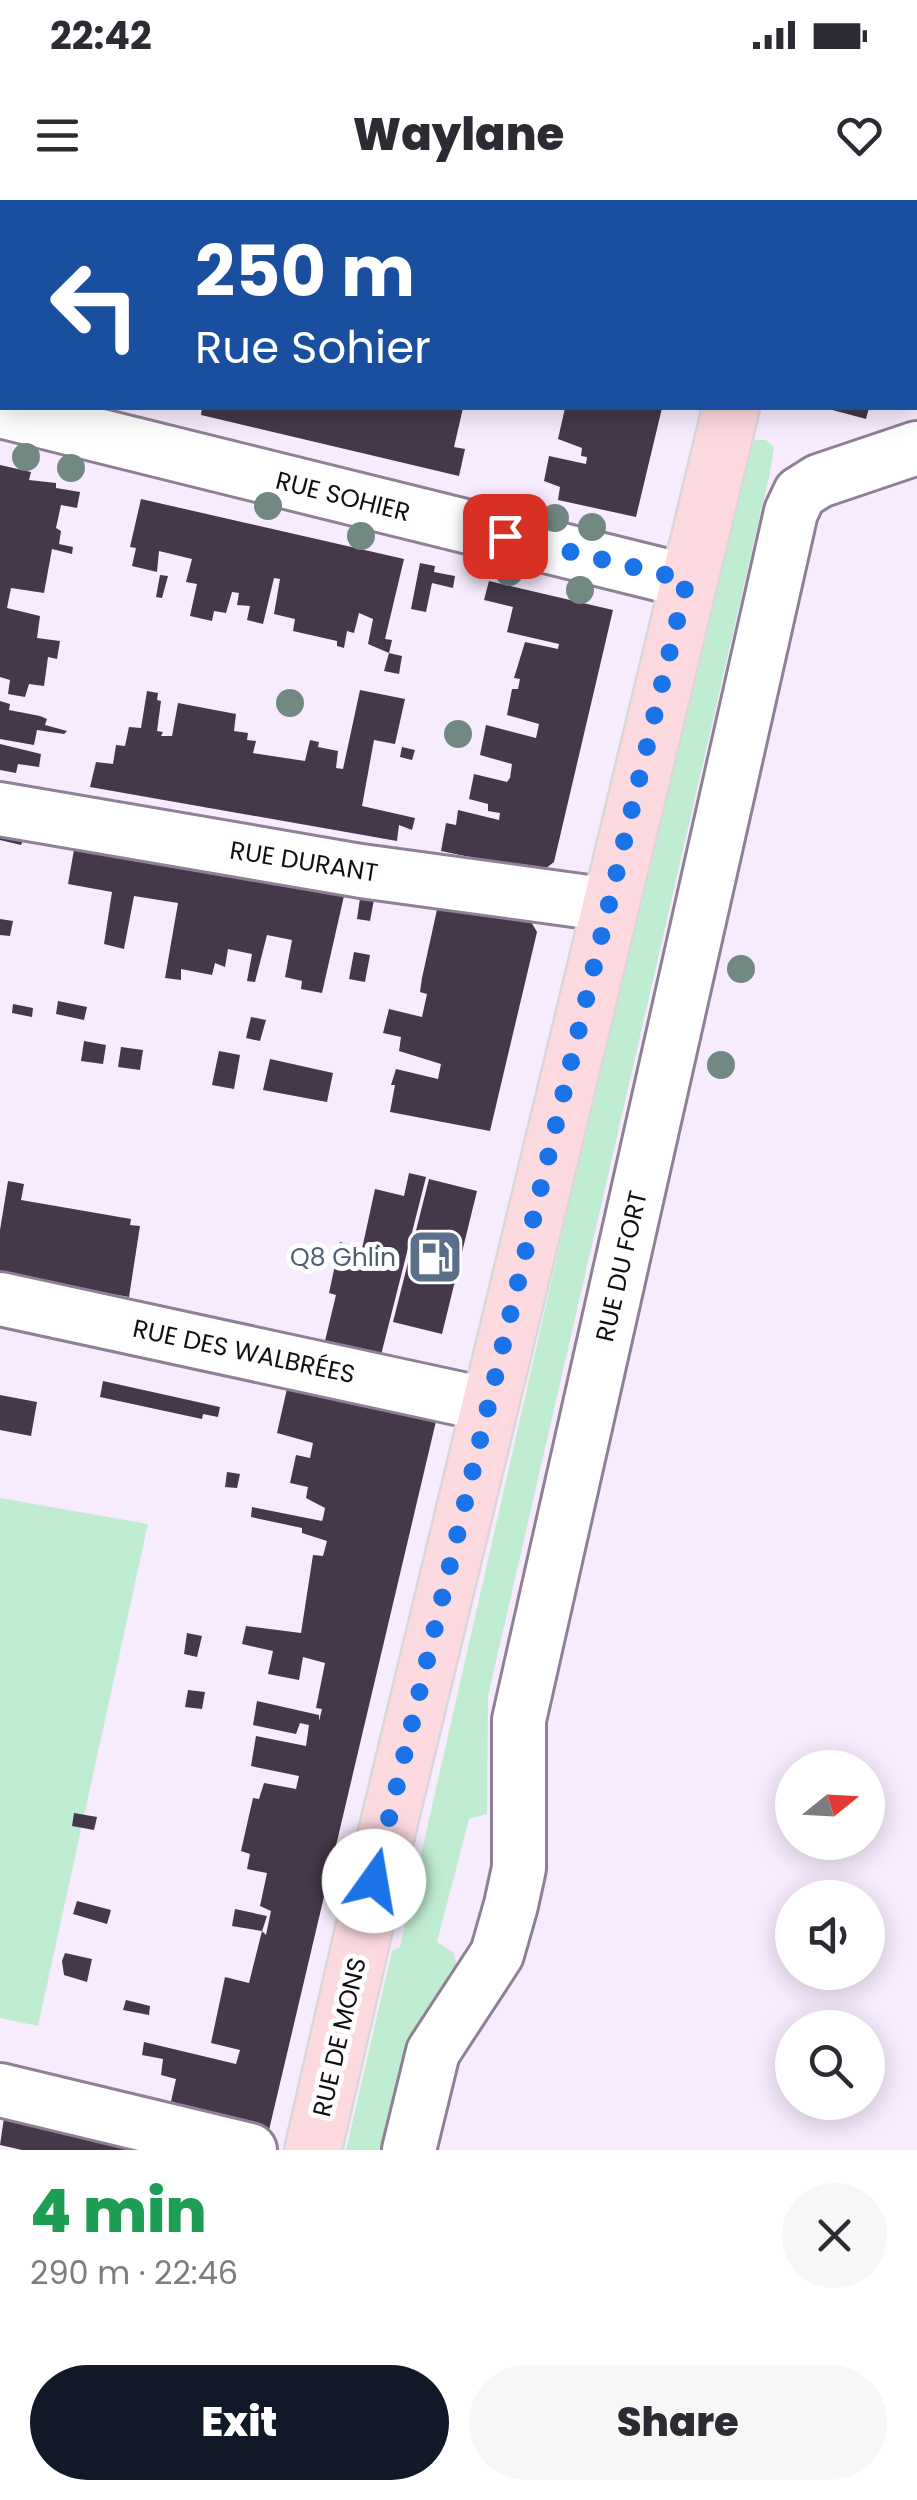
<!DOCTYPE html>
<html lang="en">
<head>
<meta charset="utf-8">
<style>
  body { margin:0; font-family:Poppins,sans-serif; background:#f7f7f7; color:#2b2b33; height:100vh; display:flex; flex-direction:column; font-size:38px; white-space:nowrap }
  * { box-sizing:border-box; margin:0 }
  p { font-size:32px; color:#7c7c81 }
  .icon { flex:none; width:55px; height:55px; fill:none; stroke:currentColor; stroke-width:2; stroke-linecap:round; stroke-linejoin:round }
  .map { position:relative; height:1950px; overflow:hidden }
  .drawer { display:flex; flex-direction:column; background:#fff; flex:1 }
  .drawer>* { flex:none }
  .guide { position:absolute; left:0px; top:0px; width:918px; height:210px; box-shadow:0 5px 25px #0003; background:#1a4fa0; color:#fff; overflow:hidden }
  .needle { width:65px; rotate:72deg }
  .buttons { position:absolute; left:775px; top:1550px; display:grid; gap:20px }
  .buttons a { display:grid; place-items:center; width:110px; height:110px; border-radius:50%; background:#fff; box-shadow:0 5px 25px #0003; font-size:50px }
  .pin { position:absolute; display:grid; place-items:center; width:85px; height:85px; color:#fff; margin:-42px; border-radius:20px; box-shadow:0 5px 15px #0006 }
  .me { position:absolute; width:110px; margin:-55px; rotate:13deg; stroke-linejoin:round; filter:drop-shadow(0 0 8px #0008) }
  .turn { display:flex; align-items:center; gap:35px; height:210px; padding:0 30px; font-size:45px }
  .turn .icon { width:130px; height:130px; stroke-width:2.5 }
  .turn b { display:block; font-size:70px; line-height:85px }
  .round { display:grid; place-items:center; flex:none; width:105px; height:105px; border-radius:52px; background:#f7f7f7 }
  .headline { display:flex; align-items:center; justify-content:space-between; height:170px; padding:0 30px }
  h1 { font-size:60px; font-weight:800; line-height:75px; color:#1e9e55 }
  .cta { display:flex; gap:20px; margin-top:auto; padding:20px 30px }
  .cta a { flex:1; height:115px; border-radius:60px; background:#111827; color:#fff; font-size:40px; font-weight:800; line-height:115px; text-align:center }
  .cta a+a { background:#f7f7f7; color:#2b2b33 }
  .status { display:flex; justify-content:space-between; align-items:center; height:70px; padding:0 50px; background:#fff; direction:ltr }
  .status svg { height:28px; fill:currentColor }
  header { display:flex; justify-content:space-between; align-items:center; height:130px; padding:0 30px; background:#fff; font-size:45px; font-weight:800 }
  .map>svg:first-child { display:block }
  .green { fill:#c0edd1 }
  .building { fill:#44384a }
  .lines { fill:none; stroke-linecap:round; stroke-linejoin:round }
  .minor-casing { stroke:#8e8196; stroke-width:58 }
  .major-casing { stroke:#d9d8da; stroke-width:60 }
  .minor { stroke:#fff; stroke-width:52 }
  .major { stroke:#fdd9e0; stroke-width:55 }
  .tree { fill:#728883 }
  .route { stroke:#1a73e8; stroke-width:18; stroke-dasharray:0 32.4 }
  .labels { text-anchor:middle; stroke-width:10; stroke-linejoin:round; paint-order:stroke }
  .street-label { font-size:25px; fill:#120e15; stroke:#fefefe }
  .service-label { font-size:25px; fill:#4e5e75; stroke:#fefefe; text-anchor:end }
</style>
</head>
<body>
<div class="status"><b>22:42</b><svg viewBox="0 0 49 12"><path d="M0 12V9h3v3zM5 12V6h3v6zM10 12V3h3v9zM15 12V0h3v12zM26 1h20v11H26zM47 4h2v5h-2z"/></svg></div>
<header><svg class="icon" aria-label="menu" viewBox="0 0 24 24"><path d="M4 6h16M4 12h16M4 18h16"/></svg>Waylane<svg class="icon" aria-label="heart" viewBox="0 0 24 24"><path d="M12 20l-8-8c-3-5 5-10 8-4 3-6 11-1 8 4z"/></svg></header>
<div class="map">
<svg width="917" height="1950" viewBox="0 0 917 1950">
  <rect width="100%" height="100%" fill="#f7ecfe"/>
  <path class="green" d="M 753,240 L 766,240 L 774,247 L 769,277 L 488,1496 L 487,1614 L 469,1619 L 437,1742 L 453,1752 L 459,1771 L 389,1950 L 346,1950 L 392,1751 L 400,1747 L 741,247 Z
    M 0,1298 L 148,1324 L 38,1826 L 0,1818 Z"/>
  <path class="building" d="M 202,208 L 463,208 L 454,247 L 465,249 L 459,276 L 201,215 Z
    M 565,208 L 662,208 L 636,317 L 558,300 L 560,287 L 544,281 L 549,256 L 586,264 L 587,257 L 581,256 L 582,248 L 558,239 Z
    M 825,208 L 869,208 L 866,219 Z
    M 0,265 L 31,272 L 29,280 L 56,283 L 56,288 L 80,292 L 77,308 L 61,305 L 56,328 L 61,331 L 59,344 L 73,347 L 72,354 L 52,349 L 44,393 L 11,388 L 7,408 L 40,416 L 37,438 L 60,441 L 57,459 L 48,457 L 44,486 L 29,484 L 25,497 L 8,494 L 10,480 L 0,477 Z
    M 141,299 L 404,359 L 385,439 L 392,440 L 389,453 L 402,456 L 399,474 L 384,471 L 389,453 L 368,444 L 373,419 L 359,413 L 354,433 L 347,431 L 344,448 L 337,446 L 337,441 L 293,431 L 295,419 L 274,414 L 280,379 L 274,378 L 263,424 L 247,420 L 250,406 L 237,405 L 239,393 L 232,392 L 226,413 L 214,411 L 212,421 L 190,416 L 197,384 L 186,382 L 192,359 L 159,351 L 157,372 L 132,366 L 136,348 L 130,347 Z
    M 420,363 L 435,366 L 434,372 L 455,376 L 453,388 L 432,383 L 426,412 L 411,409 Z
    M 160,375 L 168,376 L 162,398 L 156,397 Z
    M 489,381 L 613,410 L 554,662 L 541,672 L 441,651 L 446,623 L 456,625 L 458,610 L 499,620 L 500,613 L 488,611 L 488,604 L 469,599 L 474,574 L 507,582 L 510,578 L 512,564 L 480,555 L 486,525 L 536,538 L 539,524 L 507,515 L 512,489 L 518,489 L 520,479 L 514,478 L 525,442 L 558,449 L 559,444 L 507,432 L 513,407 L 484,400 Z
    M 360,490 L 405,499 L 395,544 L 374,540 L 362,606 L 415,618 L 412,630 L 399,625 L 397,641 L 90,587 L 96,562 L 113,564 L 116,545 L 125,546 L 129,527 L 141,528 L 147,491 L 158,493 L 157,500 L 161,501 L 157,531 L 163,532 L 161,536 L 172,536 L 178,503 L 236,514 L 234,531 L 248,533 L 247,540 L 256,541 L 253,553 L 305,561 L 310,540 L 319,542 L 318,547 L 338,551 L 336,568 L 343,569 Z
    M 0,501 L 10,504 L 9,510 L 40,516 L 47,519 L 45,525 L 67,531 L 64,534 L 37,530 L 34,545 L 0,539 Z
    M 0,544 L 41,554 L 39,567 L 18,564 L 16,573 L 0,570 Z
    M 402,547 L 415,550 L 412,560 L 400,557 Z
    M 0,624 L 27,631 L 21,645 L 0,640 Z
    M 76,638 L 346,687 L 322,793 L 301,789 L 302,781 L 285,777 L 292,740 L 267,735 L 255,782 L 247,781 L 252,754 L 228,749 L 225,767 L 215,763 L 212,775 L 181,769 L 181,780 L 165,778 L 178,703 L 134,696 L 124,749 L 104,744 L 112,692 L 68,684 Z
    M 361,691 L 375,694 L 370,721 L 357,719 Z
    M 438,705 L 530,720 L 537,732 L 490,931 L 390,912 L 395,885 L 391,885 L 396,869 L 438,879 L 441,864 L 399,851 L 401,837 L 383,833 L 389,809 L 422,817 L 427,794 L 420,792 L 422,778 Z
    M 0,719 L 13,721 L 10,736 L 0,735 Z
    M 354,752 L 370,755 L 365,782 L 349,779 Z
    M 58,801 L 87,807 L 84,820 L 56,814 Z
    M 13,804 L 33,808 L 32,817 L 12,813 Z
    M 251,817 L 266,820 L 260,841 L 246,838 Z
    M 84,841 L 106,845 L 103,864 L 81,861 Z
    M 121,847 L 143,850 L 140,870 L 118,867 Z
    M 219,851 L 240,855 L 234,889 L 212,885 Z
    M 270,859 L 333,873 L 327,902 L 263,890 Z
    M 409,973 L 426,977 L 380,1159 L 324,1145 L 336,1095 L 329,1093 L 340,1042 L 362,1049 L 375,989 L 404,996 Z
    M 429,979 L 477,991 L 442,1134 L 393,1122 Z
    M 8,981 L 24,984 L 21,1000 L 131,1019 L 130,1025 L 140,1026 L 129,1097 L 0,1074 L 0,1030 Z
    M 291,1171 L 441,1200 L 269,1930 L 170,1906 L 176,1879 L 161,1875 L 163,1859 L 142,1855 L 144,1842 L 236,1864 L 240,1850 L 211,1843 L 225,1777 L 249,1783 L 262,1731 L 232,1726 L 235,1709 L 267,1716 L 262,1731 L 266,1735 L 271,1711 L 260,1706 L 267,1673 L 247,1669 L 250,1654 L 241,1651 L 253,1598 L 259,1599 L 264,1583 L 296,1589 L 299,1576 L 251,1566 L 256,1536 L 306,1546 L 309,1525 L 300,1523 L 296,1534 L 253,1525 L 257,1501 L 319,1515 L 319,1521 L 322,1509 L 316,1508 L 325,1463 L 303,1457 L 299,1480 L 268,1474 L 273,1451 L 242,1444 L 246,1426 L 301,1433 L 313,1355 L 323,1356 L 327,1341 L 302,1333 L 302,1328 L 251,1317 L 252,1307 L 322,1321 L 323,1318 L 325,1308 L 306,1298 L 308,1287 L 290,1283 L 296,1255 L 310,1258 L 313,1243 L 277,1233 Z
    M 103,1181 L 220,1207 L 218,1217 L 203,1214 L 202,1219 L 100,1197 Z
    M 0,1195 L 37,1202 L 31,1236 L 0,1230 Z
    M 227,1272 L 240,1274 L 237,1288 L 225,1287 Z
    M 187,1433 L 202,1436 L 197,1457 L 184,1454 Z
    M 188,1490 L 205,1492 L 202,1509 L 185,1507 Z
    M 74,1613 L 97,1617 L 94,1630 L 72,1626 Z
    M 77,1701 L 111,1710 L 107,1724 L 73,1714 Z
    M 65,1753 L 92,1759 L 87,1782 L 64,1775 L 62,1761 Z
    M 126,1800 L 150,1806 L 149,1815 L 123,1810 Z
    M 5,1911 L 146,1950 L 22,1950 L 0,1945 Z"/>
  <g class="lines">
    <g class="minor-casing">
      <path id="minor" d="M 0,46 L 2,32
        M 915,53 L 916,54
        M 0,211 L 687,381
        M 0,609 L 361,671 L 610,705
        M 0,1099 L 489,1205
        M 0,1890 L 250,1950
        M 409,1950 L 433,1852 L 497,1754 L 511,1705 L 519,1668 L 519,1520 L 791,312 L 800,293 L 819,281 L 917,248"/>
    </g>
    <g class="major-casing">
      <path id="major" d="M 777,2 L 778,0
        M 313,1950 L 375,1681 L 731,208"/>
    </g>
    <use href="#minor" class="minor"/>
    <use href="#major" class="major"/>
  </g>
  <g class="tree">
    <circle cx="26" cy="257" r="14"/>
    <circle cx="71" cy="268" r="14"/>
    <circle cx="268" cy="306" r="14"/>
    <circle cx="555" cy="318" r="14"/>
    <circle cx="592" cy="327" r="14"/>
    <circle cx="361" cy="336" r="14"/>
    <circle cx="509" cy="372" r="14"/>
    <circle cx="580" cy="390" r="14"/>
    <circle cx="290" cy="503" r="14"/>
    <circle cx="458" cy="534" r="14"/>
    <circle cx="741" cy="769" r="14"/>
    <circle cx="721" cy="865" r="14"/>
  </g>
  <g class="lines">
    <path class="route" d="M 374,1681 L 687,380 L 505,336"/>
  </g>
  <defs>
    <g id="fuel-square" transform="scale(2.875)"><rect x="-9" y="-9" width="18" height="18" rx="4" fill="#5c6f8a" stroke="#fefefe"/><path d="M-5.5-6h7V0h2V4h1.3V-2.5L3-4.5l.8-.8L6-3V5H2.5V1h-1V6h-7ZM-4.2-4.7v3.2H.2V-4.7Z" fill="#fff"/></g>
  </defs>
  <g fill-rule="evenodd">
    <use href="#fuel-square" x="435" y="1057"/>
  </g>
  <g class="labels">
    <g class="street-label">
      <text transform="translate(343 296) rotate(14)" y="9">RUE SOHIER</text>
      <text transform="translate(304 661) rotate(9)" y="9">RUE DURANT</text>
      <text transform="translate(621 1066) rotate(-77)" y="9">RUE DU FORT</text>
      <text transform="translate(244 1151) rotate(12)" y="9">RUE DES WALBRÉES</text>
      <text transform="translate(339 1837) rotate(-77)" y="9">RUE DE MONS</text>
    </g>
    <g class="service-label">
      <text x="396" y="1066">Q8 Ghlin</text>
    </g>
  </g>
</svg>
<div class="buttons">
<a><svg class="needle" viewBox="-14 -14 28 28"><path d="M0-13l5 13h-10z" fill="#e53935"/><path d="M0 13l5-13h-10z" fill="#7c7c81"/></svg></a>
<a><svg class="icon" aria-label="sound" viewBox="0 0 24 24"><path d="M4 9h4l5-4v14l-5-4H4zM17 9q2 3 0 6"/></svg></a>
<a><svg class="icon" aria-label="search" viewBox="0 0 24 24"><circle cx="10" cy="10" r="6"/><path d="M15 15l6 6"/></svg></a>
</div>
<div class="pin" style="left:505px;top:336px;background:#d93025"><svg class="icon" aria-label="arrive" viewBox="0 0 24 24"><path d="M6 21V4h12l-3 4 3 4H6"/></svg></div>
<svg class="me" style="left:374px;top:1681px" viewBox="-20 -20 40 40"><circle r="19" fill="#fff"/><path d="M0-13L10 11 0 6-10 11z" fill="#1a73e8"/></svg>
<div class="guide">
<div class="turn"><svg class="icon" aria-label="left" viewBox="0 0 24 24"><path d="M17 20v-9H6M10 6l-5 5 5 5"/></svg><div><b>250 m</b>Rue Sohier</div></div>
</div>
</div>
<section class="drawer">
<div class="headline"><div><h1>4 min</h1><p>290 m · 22:46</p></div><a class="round"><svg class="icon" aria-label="close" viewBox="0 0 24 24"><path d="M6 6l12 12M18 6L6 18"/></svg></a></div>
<div class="cta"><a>Exit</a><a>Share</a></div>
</section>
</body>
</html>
